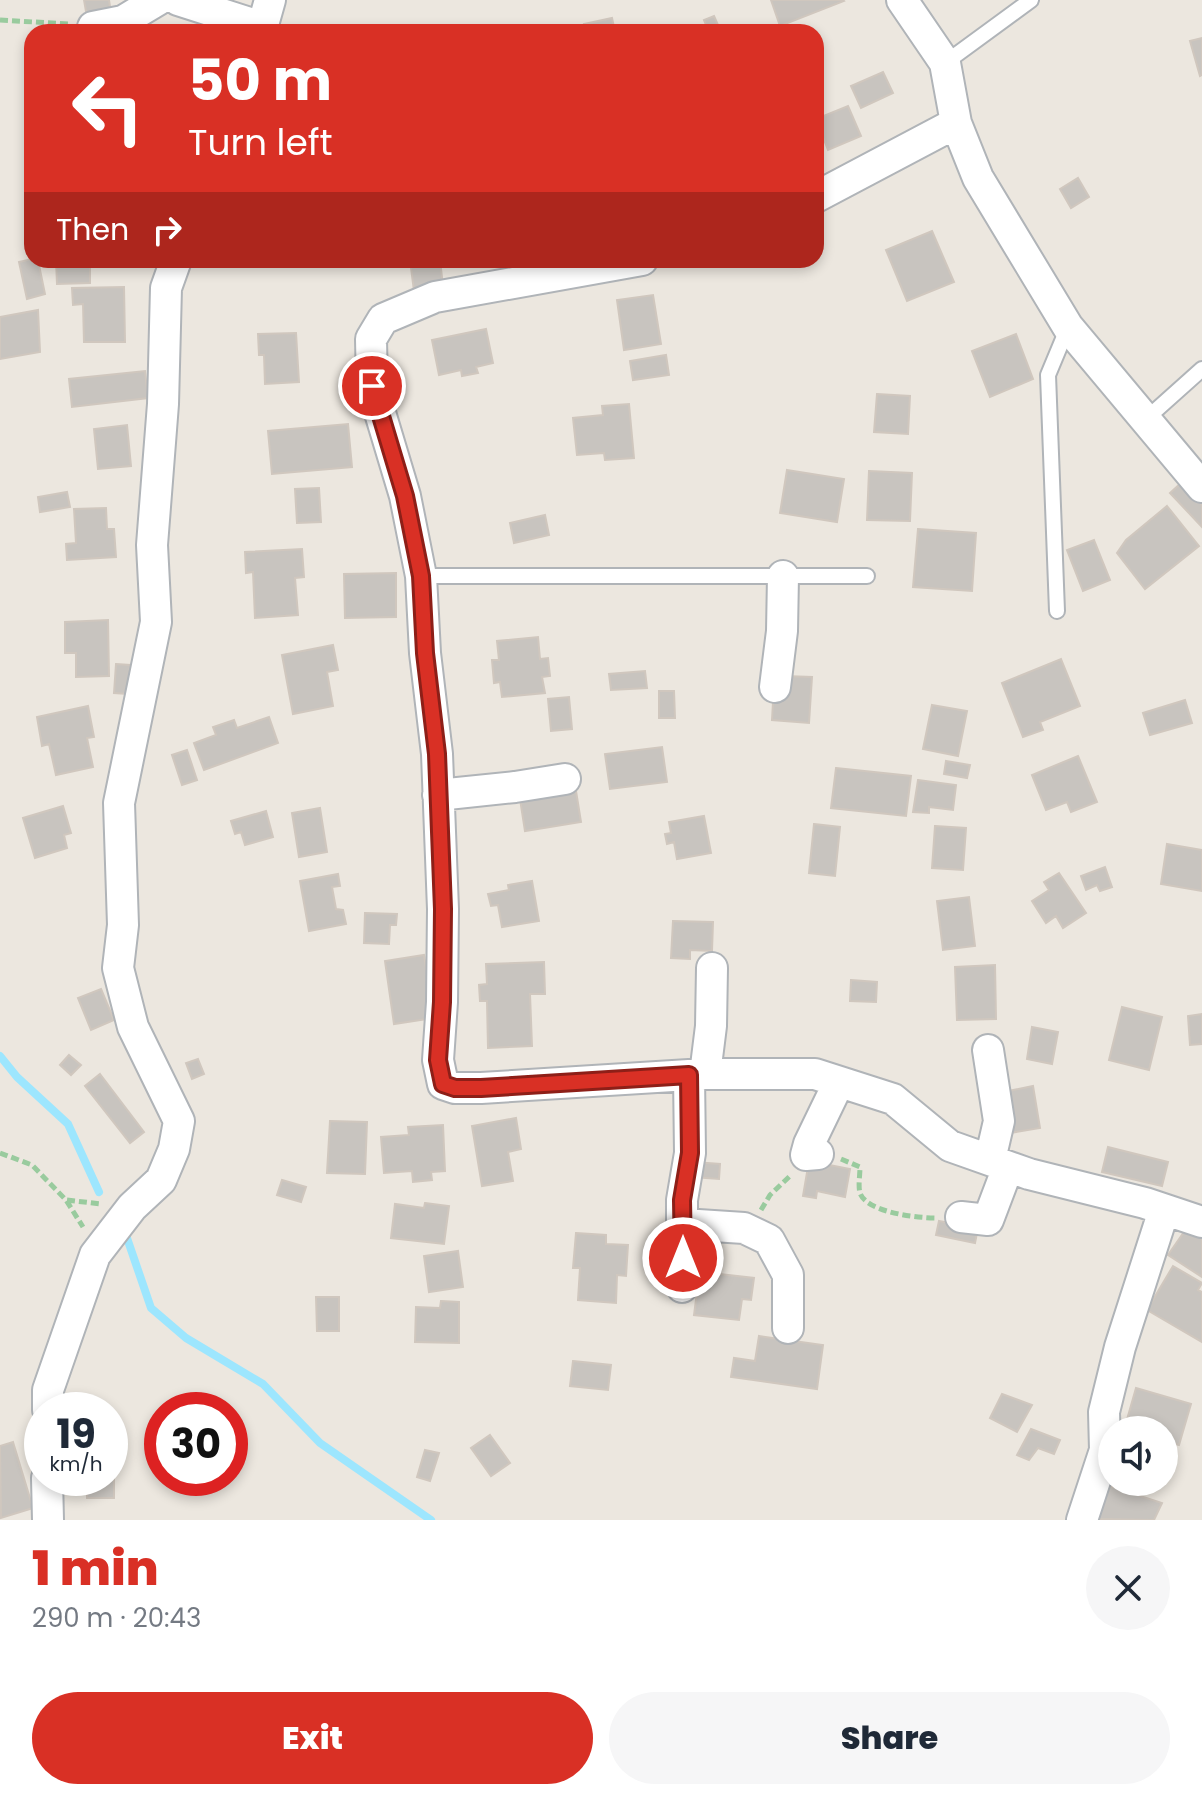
<!DOCTYPE html>
<html lang="en">
<head>
<meta charset="utf-8">
<style>
  body { margin:0; font-family:Poppins,sans-serif; background:#f6f6f7; color:#1f2937; height:100vh; display:flex; flex-direction:column; font-size:30px; white-space:nowrap }
  * { box-sizing:border-box; margin:0 }
  p { font-size:26px; color:#747a83 }
  .icon { flex:none; width:44px; height:44px; fill:none; stroke:currentColor; stroke-width:2; stroke-linecap:round; stroke-linejoin:round }
  .map { position:relative; height:1520px; overflow:hidden }
  .panel { display:flex; flex-direction:column; background:#fff; flex:1 }
  .panel>* { flex:none }
  .guide { position:absolute; left:24px; top:24px; width:800px; height:244px; border-radius:24px; box-shadow:0 4px 12px #0003; background:#d93025; color:#fff; overflow:hidden }
  .fabs { position:absolute; left:1098px; top:1416px; display:grid; gap:16px }
  .fabs a { display:grid; place-items:center; width:80px; height:80px; border-radius:50%; background:#fff; box-shadow:0 4px 12px #0003; font-size:40px }
  .speed { position:absolute; left:24px; top:1392px; display:flex; gap:16px; font-size:40px; font-weight:700; text-align:center }
  .speed>* { display:grid; place-content:center; width:104px; height:104px; border-radius:50%; background:#fff; box-shadow:0 4px 12px #0003; line-height:1 }
  .speed small { font-size:20px; font-weight:400 }
  .speed .limit { border:12px solid #d22; background:#fff; color:#111 }
  .pin { position:absolute; display:grid; place-items:center; width:68px; height:68px; color:#fff; margin:-34px; border:4px solid #fff; border-radius:50%; box-shadow:0 2px 8px #0007 }
  .me { position:absolute; width:88px; margin:-44px; rotate:0deg; stroke-linejoin:round; filter:drop-shadow(0 0 6px #0008) }
  .turn { display:flex; align-items:center; gap:28px; height:168px; padding:0 32px; font-size:36px }
  .turn .icon { width:104px; height:104px; stroke-width:2.5 }
  .turn b { display:block; font-size:56px; line-height:68px }
  .then { display:flex; align-items:center; height:76px; padding:0 32px; background:#0003; gap:16px; font-size:30px }
  .round { display:grid; place-items:center; flex:none; width:84px; height:84px; border-radius:42px; background:#f6f6f7 }
  .headline { display:flex; align-items:center; justify-content:space-between; height:136px; padding:0 32px }
  h1 { font-size:48px; font-weight:800; line-height:60px; color:#d93025 }
  .cta { display:flex; gap:16px; margin-top:auto; padding:16px 32px }
  .cta a { flex:1; height:92px; border-radius:48px; background:#d93025; color:#fff; font-size:32px; font-weight:800; line-height:92px; text-align:center }
  .cta a+a { background:#f6f6f7; color:#1f2937 }
  .map>svg:first-child { display:block }
  .lines { fill:none; stroke-linecap:round; stroke-linejoin:round }
  .stream { stroke:#9de6fe; stroke-width:8 }
  .building { fill:#c8c4bf; stroke:#d0c7be; stroke-width:2 }
  .lane-casing { stroke:#b0b4b8; stroke-width:18 }
  .street-casing { stroke:#b0b4b8; stroke-width:34 }
  .path { stroke:#99cb9e; stroke-width:5; stroke-dasharray:8 4; stroke-linecap:butt }
  .lane { stroke:#fff; stroke-width:14 }
  .street { stroke:#fff; stroke-width:30 }
  .route-casing { stroke:#8d1f18; stroke-width:20 }
  .route { stroke:#d93025; stroke-width:14 }
</style>
</head>
<body>
<div class="map">
<svg width="1202" height="1520" viewBox="0 0 1202 1520">
  <rect width="100%" height="100%" fill="#ece7df"/>
  <g class="lines">
    <path class="stream" d="M 0,1056 L 17,1077 L 68,1124 L 99,1192
      M 127,1238 L 151,1308 L 186,1338 L 263,1384 L 320,1443 L 431,1520"/>
  </g>
  <path class="building" d="M 84,0 L 109,0 L 111,13 L 87,17 Z
    M 771,0 L 843,0 L 844,1 L 780,26 Z
    M 714,16 L 721,32 L 709,32 L 704,20 Z
    M 612,18 L 615,32 L 586,32 L 584,24 Z
    M 1202,38 L 1202,75 L 1200,76 L 1190,41 Z
    M 883,72 L 893,93 L 861,108 L 851,86 Z
    M 848,106 L 861,136 L 828,150 L 816,119 Z
    M 1078,178 L 1089,197 L 1071,208 L 1060,189 Z
    M 932,231 L 954,282 L 907,301 L 886,250 Z
    M 32,259 L 38,260 L 45,294 L 27,299 L 19,262 Z
    M 56,260 L 90,260 L 90,283 L 57,284 Z
    M 410,260 L 440,260 L 443,286 L 414,291 Z
    M 124,287 L 125,342 L 84,342 L 83,304 L 73,305 L 72,288 Z
    M 653,295 L 661,344 L 624,350 L 617,300 Z
    M 38,310 L 40,352 L 0,359 L 0,317 Z
    M 486,329 L 493,363 L 476,367 L 478,373 L 462,376 L 461,370 L 439,375 L 432,340 Z
    M 296,333 L 299,382 L 265,384 L 264,355 L 259,355 L 258,334 Z
    M 1016,334 L 1033,379 L 990,397 L 972,351 Z
    M 666,355 L 669,375 L 633,380 L 630,361 Z
    M 145,371 L 148,398 L 72,407 L 69,379 Z
    M 877,394 L 910,396 L 908,434 L 874,432 Z
    M 629,404 L 634,458 L 605,460 L 604,453 L 577,455 L 573,418 L 603,415 L 602,406 Z
    M 348,424 L 352,467 L 272,474 L 268,431 Z
    M 127,425 L 131,466 L 98,469 L 94,429 Z
    M 787,470 L 844,479 L 837,522 L 780,513 Z
    M 869,471 L 912,473 L 910,521 L 867,520 Z
    M 1181,483 L 1202,505 L 1202,527 L 1170,493 Z
    M 319,488 L 321,522 L 297,523 L 295,489 Z
    M 67,492 L 70,507 L 40,512 L 38,497 Z
    M 1167,506 L 1199,546 L 1145,589 L 1117,553 L 1126,540 Z
    M 106,508 L 107,529 L 114,529 L 116,557 L 67,560 L 66,544 L 76,543 L 74,509 Z
    M 545,515 L 549,535 L 514,543 L 510,523 Z
    M 918,529 L 976,533 L 972,591 L 913,587 Z
    M 1094,540 L 1110,580 L 1083,591 L 1067,550 Z
    M 302,549 L 304,577 L 295,578 L 298,615 L 255,618 L 253,572 L 246,573 L 245,552 Z
    M 396,573 L 396,617 L 345,618 L 344,574 Z
    M 108,620 L 109,676 L 76,677 L 76,653 L 65,653 L 65,622 Z
    M 538,637 L 540,659 L 548,658 L 550,676 L 542,677 L 545,693 L 502,697 L 500,682 L 494,683 L 492,660 L 499,660 L 497,641 Z
    M 333,645 L 338,670 L 327,672 L 333,706 L 293,714 L 282,655 Z
    M 1061,659 L 1080,706 L 1040,722 L 1043,730 L 1023,737 L 1002,683 Z
    M 116,664 L 130,665 L 128,694 L 114,693 Z
    M 645,671 L 647,688 L 611,690 L 609,674 Z
    M 784,676 L 812,677 L 809,723 L 772,720 L 773,702 L 782,702 Z
    M 659,691 L 674,691 L 675,718 L 659,718 Z
    M 569,697 L 572,729 L 551,731 L 548,699 Z
    M 1185,700 L 1192,723 L 1150,735 L 1143,713 Z
    M 932,705 L 967,711 L 958,756 L 923,749 Z
    M 88,706 L 94,737 L 87,738 L 93,767 L 56,775 L 49,744 L 42,746 L 37,717 Z
    M 269,717 L 278,743 L 204,770 L 194,743 L 216,735 L 213,727 L 234,720 L 237,728 Z
    M 662,747 L 667,782 L 610,789 L 605,754 Z
    M 187,750 L 197,780 L 182,785 L 172,755 Z
    M 1078,756 L 1097,802 L 1071,812 L 1067,802 L 1046,810 L 1032,775 Z
    M 946,761 L 970,765 L 967,778 L 944,774 Z
    M 836,768 L 911,776 L 906,816 L 831,808 Z
    M 918,780 L 956,785 L 953,810 L 929,807 L 929,813 L 913,812 Z
    M 576,791 L 581,822 L 525,831 L 520,799 Z
    M 63,806 L 71,833 L 64,835 L 67,848 L 35,858 L 23,818 Z
    M 320,808 L 327,852 L 299,857 L 292,813 Z
    M 266,811 L 273,837 L 245,845 L 241,832 L 235,834 L 231,821 Z
    M 704,816 L 711,853 L 677,859 L 674,842 L 667,844 L 665,834 L 671,833 L 669,822 Z
    M 814,824 L 840,827 L 835,876 L 809,873 Z
    M 935,826 L 966,828 L 963,870 L 932,868 Z
    M 1167,844 L 1202,850 L 1202,891 L 1161,884 Z
    M 1105,867 L 1112,887 L 1100,891 L 1097,885 L 1086,890 L 1081,876 Z
    M 1059,873 L 1086,913 L 1063,928 L 1056,916 L 1046,923 L 1032,901 L 1049,890 L 1044,882 Z
    M 338,874 L 340,886 L 332,887 L 336,909 L 343,910 L 346,924 L 309,931 L 300,881 Z
    M 532,881 L 539,921 L 502,927 L 498,905 L 491,906 L 488,894 L 509,890 L 508,885 Z
    M 969,897 L 975,946 L 943,950 L 937,901 Z
    M 365,913 L 397,914 L 396,925 L 390,925 L 389,944 L 364,943 Z
    M 673,921 L 713,922 L 712,951 L 690,950 L 690,959 L 671,958 Z
    M 424,955 L 434,1018 L 394,1024 L 385,961 Z
    M 544,962 L 545,994 L 530,994 L 532,1046 L 488,1048 L 487,1001 L 480,1001 L 479,985 L 487,984 L 486,964 Z
    M 995,965 L 996,1019 L 957,1020 L 955,967 Z
    M 851,980 L 877,982 L 876,1002 L 850,1001 Z
    M 101,989 L 114,1020 L 91,1030 L 78,998 Z
    M 1122,1007 L 1162,1017 L 1149,1070 L 1109,1060 Z
    M 1202,1014 L 1202,1044 L 1190,1045 L 1188,1016 Z
    M 1032,1027 L 1058,1032 L 1052,1064 L 1027,1059 Z
    M 69,1055 L 81,1065 L 71,1075 L 60,1065 Z
    M 198,1059 L 204,1074 L 192,1079 L 186,1063 Z
    M 100,1074 L 144,1132 L 130,1143 L 85,1086 Z
    M 1033,1086 L 1040,1128 L 1010,1133 L 1003,1092 Z
    M 516,1118 L 521,1149 L 508,1152 L 513,1181 L 482,1186 L 472,1126 Z
    M 330,1121 L 367,1122 L 365,1174 L 327,1173 Z
    M 443,1125 L 445,1171 L 431,1172 L 432,1180 L 413,1182 L 412,1171 L 384,1173 L 381,1137 L 409,1135 L 408,1127 Z
    M 1108,1147 L 1168,1162 L 1162,1186 L 1102,1172 Z
    M 809,1161 L 850,1169 L 845,1197 L 817,1191 L 816,1198 L 803,1196 Z
    M 694,1162 L 720,1164 L 719,1179 L 693,1177 Z
    M 282,1180 L 306,1187 L 301,1202 L 277,1195 Z
    M 425,1203 L 449,1206 L 444,1244 L 391,1238 L 395,1204 L 424,1208 Z
    M 939,1221 L 978,1228 L 975,1243 L 936,1235 Z
    M 1186,1229 L 1202,1239 L 1202,1277 L 1168,1255 Z
    M 576,1233 L 606,1235 L 606,1244 L 628,1245 L 626,1276 L 617,1275 L 616,1303 L 578,1300 L 580,1268 L 573,1268 Z
    M 458,1251 L 463,1287 L 429,1292 L 424,1256 Z
    M 1173,1266 L 1202,1283 L 1198,1290 L 1202,1292 L 1202,1342 L 1147,1310 Z
    M 693,1271 L 754,1278 L 751,1300 L 742,1299 L 739,1320 L 694,1315 L 697,1292 L 691,1291 Z
    M 316,1297 L 339,1297 L 339,1331 L 317,1331 Z
    M 441,1301 L 459,1302 L 459,1343 L 415,1342 L 416,1307 L 440,1308 Z
    M 759,1336 L 823,1345 L 817,1389 L 731,1377 L 734,1358 L 755,1361 Z
    M 573,1361 L 611,1365 L 608,1390 L 570,1386 Z
    M 1136,1388 L 1191,1404 L 1179,1445 L 1164,1441 L 1164,1430 L 1124,1430 Z
    M 1002,1394 L 1032,1405 L 1017,1432 L 990,1418 Z
    M 1031,1429 L 1060,1440 L 1054,1454 L 1038,1448 L 1029,1460 L 1017,1455 Z
    M 490,1435 L 510,1463 L 491,1476 L 471,1448 Z
    M 13,1442 L 33,1508 L 1,1518 L 0,1446 Z
    M 425,1450 L 439,1453 L 430,1481 L 417,1477 Z
    M 110,1466 L 114,1466 L 114,1498 L 87,1498 L 87,1478 L 110,1478 Z
    M 1110,1486 L 1162,1503 L 1154,1520 L 1098,1519 Z"/>
  <g class="lines">
    <g class="lane-casing">
      <path id="lane" d="M 945,63 L 1031,0
        M 1145,420 L 1202,369
        M 421,576 L 867,576
        M 1057,611 L 1048,375 L 1068,327"/>
    </g>
    <g class="street-casing">
      <path id="street" d="M 178,0 L 262,27
        M 902,0 L 945,63 L 956,123 L 978,178 L 1068,327 L 1202,487
        M 93,27 L 123,21 L 158,0
        M 261,32 L 270,0
        M 816,197 L 956,123
        M 642,260 L 435,297 L 383,319 L 371,339 L 372,386 L 405,496 L 421,576 L 425,653 L 437,754 L 443,909 L 442,1002 L 438,1060 L 443,1084 L 455,1088 L 481,1088 L 705,1074 L 815,1074 L 893,1099 L 950,1146 L 1029,1174 L 1145,1203 L 1202,1222
        M 775,687 L 782,631 L 783,576
        M 438,795 L 515,787 L 565,779
        M 988,1050 L 999,1121 L 990,1160
        M 705,1074 L 711,1026 L 712,968
        M 818,1154 L 806,1155 L 809,1144 L 839,1082
        M 961,1217 L 988,1220 L 1008,1167
        M 683,1224 L 744,1228 L 769,1240 L 788,1275 L 788,1328
        M 682,1287 L 682,1200 L 690,1153 L 689,1075
        M 48,1410 L 48,1390 L 95,1255 L 132,1207 L 161,1180 L 174,1149 L 179,1121 L 133,1027 L 118,968 L 123,925 L 119,803 L 156,622 L 152,545 L 163,404 L 166,288 L 176,260
        M 47,1478 L 48,1520
        M 1082,1520 L 1105,1450 L 1104,1412 L 1120,1347 L 1164,1210"/>
    </g>
    <path class="path" d="M 0,20 L 68,24
      M 0,1153 L 32,1165 L 66,1200 L 83,1227
      M 841,1159 L 860,1167 C 860,1175 858,1186 860,1193 C 867,1213 919,1218 936,1218
      M 67,1200 L 101,1204
      M 761,1210 L 770,1195 L 791,1175"/>
    <use href="#lane" class="lane"/>
    <use href="#street" class="street"/>
  </g>
  <g class="lines">
    <g class="route-casing">
      <path id="route" d="M 372,386 L 405,496 L 421,576 L 425,653 L 437,754 L 443,909 L 442,1002 L 438,1060 L 443,1084 L 455,1088 L 481,1088 L 689,1075 L 690,1153 L 682,1200 L 683,1258"/>
    </g>
    <use href="#route" class="route"/>
  </g>
</svg>
<div class="fabs">
<a><svg class="icon" aria-label="sound" viewBox="0 0 24 24"><path d="M4 9h4l5-4v14l-5-4H4zM17 9q2 3 0 6"/></svg></a>
</div>
<div class="speed"><div>19<small>km/h</small></div><div class="limit">30</div></div>
<div class="pin" style="left:372px;top:386px;background:#d93025"><svg class="icon" aria-label="arrive" viewBox="0 0 24 24"><path d="M6 21V4h12l-3 4 3 4H6"/></svg></div>
<svg class="me" style="left:683px;top:1258px" viewBox="-20 -20 40 40"><circle r="17" fill="#d93025" stroke="#fff" stroke-width="3"/><path d="M0-11L8 9 0 5-8 9z" fill="#fff"/></svg>
<div class="guide">
<div class="turn"><svg class="icon" aria-label="left" viewBox="0 0 24 24"><path d="M17 20v-9H6M10 6l-5 5 5 5"/></svg><div><b>50 m</b>Turn left</div></div>
<div class="then">Then<svg class="icon" aria-label="right" viewBox="0 0 24 24"><path d="M7 20v-9h11M14 6l5 5-5 5"/></svg></div>
</div>
</div>
<section class="panel">
<div class="headline"><div><h1>1 min</h1><p>290 m · 20:43</p></div><a class="round"><svg class="icon" aria-label="close" viewBox="0 0 24 24"><path d="M6 6l12 12M18 6L6 18"/></svg></a></div>
<div class="cta"><a>Exit</a><a>Share</a></div>
</section>
</body>
</html>
